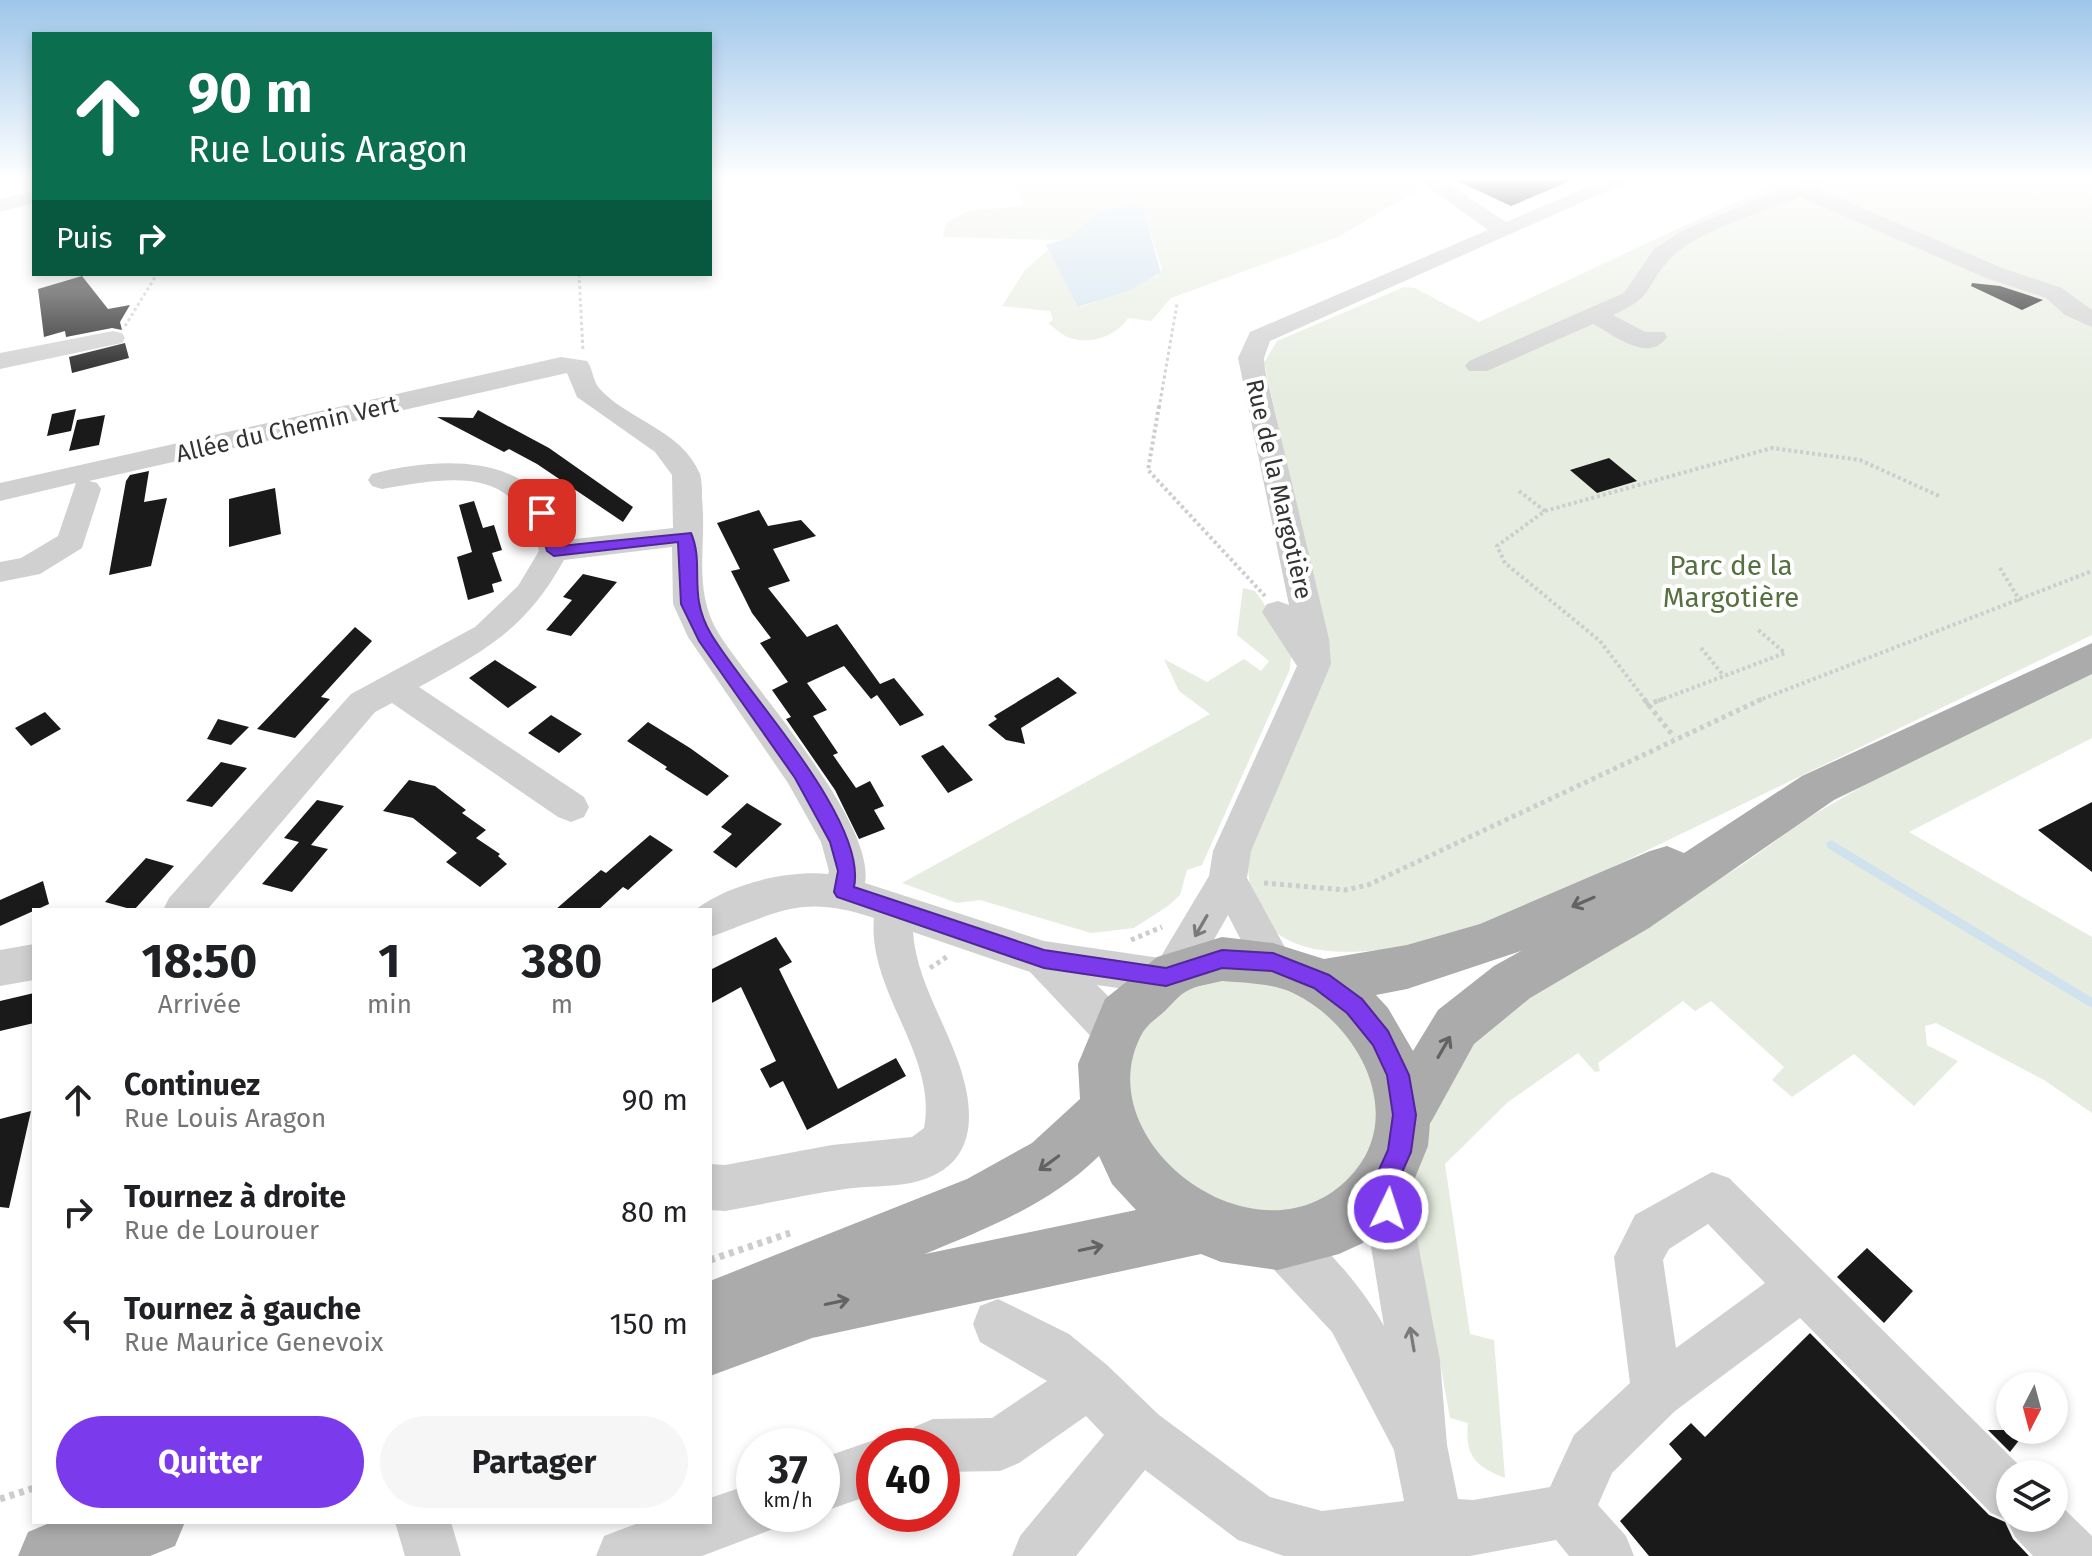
<!DOCTYPE html>
<html lang="fr">
<head>
<meta charset="utf-8">
<style>
  body { margin:0; font-family:"Fira Sans",sans-serif; background:#f6f6f6; color:#202124; height:100vh; display:flex; flex-direction:column; font-size:30px; white-space:nowrap }
  * { box-sizing:border-box; margin:0 }
  p { font-size:26px; color:#757577 }
  .icon { flex:none; width:44px; height:44px; fill:none; stroke:currentColor; stroke-width:2; stroke-linecap:round; stroke-linejoin:round }
  .map { position:relative; flex:1; overflow:hidden }
  .drawer { position:absolute; left:32px; top:908px; width:680px; height:616px; display:flex; flex-direction:column; background:#fff; border-radius:0px; box-shadow:0 4px 12px #0003 }
  .drawer>* { flex:none }
  .banner { position:absolute; left:32px; top:32px; width:680px; height:244px; border-radius:0px; box-shadow:0 4px 12px #0003; background:#0b6e4f; color:#fff; overflow:hidden }
  .needle { width:52px; rotate:186deg }
  .controls { position:absolute; left:1996px; top:1372px; display:grid; gap:16px }
  .controls a { display:grid; place-items:center; width:72px; height:72px; border-radius:50%; background:#fff; box-shadow:0 4px 12px #0003; font-size:40px }
  .speed { position:absolute; left:736px; top:1428px; display:flex; gap:16px; font-size:40px; font-weight:700; text-align:center }
  .speed>* { display:grid; place-content:center; width:104px; height:104px; border-radius:50%; background:#fff; box-shadow:0 4px 12px #0003; line-height:1 }
  .speed small { font-size:20px; font-weight:400 }
  .speed .limit { border:12px solid #d22; background:#fff; color:#111 }
  .pin { position:absolute; display:grid; place-items:center; width:68px; height:68px; color:#fff; margin:-34px; border-radius:16px; box-shadow:0 4px 12px #0006 }
  .me { position:absolute; width:88px; margin:-44px; rotate:4deg; stroke-linejoin:round; filter:drop-shadow(0 0 6px #0008) }
  .turn { display:flex; align-items:center; gap:28px; height:168px; padding:0 24px; font-size:36px }
  .turn .icon { width:104px; height:104px; stroke-width:2.5 }
  .turn b { display:block; font-size:56px; line-height:68px }
  .then { display:flex; align-items:center; height:76px; padding:0 24px; background:#0003; gap:16px; font-size:30px }
  .eta { display:flex; justify-content:space-evenly; align-items:center; height:136px; text-align:center }
  .eta b { font-size:48px; font-weight:700; line-height:56px }
  .primary-button { display:flex; gap:16px; margin-top:auto; padding:16px 24px }
  .primary-button a { flex:1; height:92px; border-radius:48px; background:#7c3aed; color:#fff; font-size:32px; font-weight:700; line-height:92px; text-align:center }
  .primary-button a+a { background:#f6f6f6; color:#202124 }
  ul { padding:0; list-style:none }
  li { display:flex; align-items:center; gap:24px; height:112px; padding:0 24px }
  li div { flex:1 }
  li b { display:block; font-size:30px }
  li em { font-style:normal }
  .map>svg:first-child { display:block }
  .green { fill:#e6ecdf }
  .water { fill:#cfe2ee }
  .lines { fill:none; stroke-linecap:round; stroke-linejoin:round }
  .stream { stroke:#cfe2ee; stroke-width:9 }
  .building { fill:#1a1a1a }
  .path-far3 { stroke:#cdcdcd; stroke-width:3; stroke-dasharray:3 3; stroke-linecap:butt }
  .path-far2 { stroke:#cdcdcd; stroke-width:4; stroke-dasharray:3 3; stroke-linecap:butt }
  .path-far1 { stroke:#cdcdcd; stroke-width:5; stroke-dasharray:4 4; stroke-linecap:butt }
  .path { stroke:#cdcdcd; stroke-width:7; stroke-dasharray:5 5; stroke-linecap:butt }
  .minor { fill:#d0d0d0; fill-rule:evenodd }
  .major { fill:#ababab; fill-rule:evenodd }
  .oneway { stroke:#636363 }
  .oneway2 { stroke:#7a7a7a }
  .route { fill:#7c3aed; stroke:#51269a; stroke-width:2 }
  .labels { text-anchor:middle; stroke-width:8; stroke-linejoin:round; paint-order:stroke }
  .far-street-label { font-size:24px; fill:#333; stroke:#fff }
  .park-label { font-size:28px; fill:#56703f; stroke:#fff }
</style>
</head>
<body>
<div class="map">
<svg width="2092" height="1556" viewBox="0 0 2092 1556">
  <rect width="100%" height="100%" fill="#fff"/>
  <path class="green" d="M 1013,179 L 1397,179 L 1423,187 L 1338,237 L 1171,298 L 1151,321 L 1128,318 C 1117,336 1090,345 1070,338 C 1063,336 1055,328 1048,323 L 1053,320 L 1050,311 L 1002,306 L 1025,270 L 1048,250 L 1081,307 L 1158,276 L 1162,269 L 1144,212 L 1137,204 L 1099,211 L 1075,234 L 1059,240 L 943,237 L 946,223 L 968,211 L 1023,206 Z
    M 1784,179 L 2092,179 L 2092,635 L 1487,928 C 1397,949 1234,997 1249,842 L 1327,671 L 1314,581 L 1264,363 L 1277,341 L 1404,287 L 1415,288 L 1479,322 Z
    M 1243,588 L 1255,591 L 1292,643 L 1290,669 L 1202,865 L 1187,870 L 1180,895 L 1168,906 L 1134,928 L 1091,933 L 980,900 L 957,903 L 902,883 L 1210,714 L 1179,691 L 1164,659 L 1207,682 L 1244,659 L 1261,671 L 1269,661 L 1237,635 Z
    M 2092,672 L 2092,738 L 1909,832 L 2092,937 L 2092,1113 L 2044,1080 L 1936,1023 L 1925,1026 L 1927,1045 L 1958,1061 L 1914,1106 L 1854,1054 L 1792,1097 L 1772,1080 L 1784,1067 L 1711,1001 L 1695,1011 L 1683,1001 L 1598,1063 L 1600,1071 L 1595,1072 L 1578,1053 L 1508,1102 L 1445,1164 L 1470,1334 L 1494,1340 L 1505,1478 C 1474,1466 1465,1455 1468,1423 L 1450,1418 L 1431,1312 L 1405,1217 L 1409,1191 L 1458,1041 L 1742,865 L 1808,818 L 1902,763 Z
    M 1222,959 L 1354,1006 L 1400,1152 L 1280,1241 L 1139,1177 L 1115,1032 Z"/>
  <path class="water" d="M 1137,204 L 1144,212 L 1161,273 L 1130,290 L 1078,307 L 1046,245 L 1071,236 L 1099,211 Z"/>
  <g class="lines">
    <path class="stream" d="M 1831,845 L 2092,1003"/>
  </g>
  <path class="building" d="M 1453,179 L 1575,179 L 1511,206 Z
    M 82,276 L 108,309 L 130,305 L 120,322 L 122,330 L 112,328 L 66,337 L 65,331 L 44,337 L 38,289 Z
    M 1972,283 L 2000,286 L 2043,300 L 2022,310 L 1971,286 Z
    M 125,343 L 129,358 L 72,373 L 69,357 Z
    M 76,409 L 71,431 L 47,436 L 52,414 Z
    M 478,410 L 549,448 L 633,507 L 623,522 L 537,464 L 509,449 L 504,452 L 437,417 L 473,418 Z
    M 105,415 L 99,445 L 69,451 L 77,420 Z
    M 1609,458 L 1637,481 L 1597,493 L 1570,470 Z
    M 149,471 L 144,502 L 167,498 L 151,566 L 109,575 L 126,481 L 130,475 Z
    M 275,488 L 281,534 L 229,547 L 229,499 Z
    M 474,501 L 483,528 L 494,525 L 502,550 L 492,553 L 502,581 L 492,584 L 494,592 L 468,600 L 457,557 L 472,552 L 459,505 Z
    M 759,510 L 768,526 L 801,520 L 816,536 L 773,549 L 790,581 L 768,588 L 807,637 L 837,624 L 880,684 L 894,678 L 924,715 L 900,726 L 877,695 L 871,699 L 844,666 L 807,683 L 827,710 L 813,716 L 838,753 L 833,755 L 856,788 L 870,781 L 884,806 L 874,810 L 885,829 L 859,839 L 835,790 L 786,719 L 791,717 L 772,690 L 788,682 L 760,643 L 771,638 L 752,613 L 731,571 L 740,569 L 717,523 Z
    M 583,574 L 617,582 L 571,636 L 546,630 L 572,600 L 563,597 Z
    M 355,627 L 372,641 L 321,697 L 330,699 L 295,738 L 257,729 Z
    M 495,660 L 537,687 L 508,708 L 469,678 Z
    M 1058,677 L 1077,693 L 1021,728 L 1025,744 L 1006,740 L 988,725 L 997,719 L 994,716 Z
    M 45,712 L 61,729 L 31,746 L 15,728 Z
    M 551,715 L 582,734 L 559,753 L 528,733 Z
    M 218,719 L 249,727 L 231,745 L 207,739 Z
    M 648,722 L 690,748 L 729,776 L 707,796 L 665,769 L 667,767 L 627,741 Z
    M 943,745 L 973,780 L 948,793 L 921,756 Z
    M 221,762 L 247,768 L 212,807 L 186,801 Z
    M 409,780 L 435,786 L 466,810 L 462,813 L 486,830 L 476,838 L 500,854 L 498,856 L 507,864 L 480,887 L 446,862 L 457,853 L 413,818 L 383,811 Z
    M 317,800 L 344,806 L 311,845 L 328,849 L 292,892 L 262,884 L 299,842 L 284,838 Z
    M 2092,802 L 2092,872 L 2038,830 Z
    M 747,803 L 782,824 L 736,868 L 713,852 L 732,834 L 721,827 Z
    M 650,835 L 673,850 L 628,890 L 623,887 L 598,910 L 555,910 L 601,870 L 606,873 Z
    M 146,858 L 174,866 L 134,910 L 105,902 Z
    M 43,881 L 49,904 L 0,926 L 0,900 Z
    M 776,937 L 792,962 L 779,969 L 838,1089 L 896,1058 L 906,1076 L 807,1130 L 783,1081 L 770,1088 L 760,1069 L 776,1061 L 741,987 L 710,1004 L 710,970 Z
    M 34,993 L 34,1023 L 0,1031 L 0,1001 Z
    M 31,1111 L 9,1208 L 0,1207 L 0,1119 Z
    M 1867,1248 L 1913,1291 L 1884,1323 L 1837,1277 Z
    M 1810,1333 L 1989,1515 L 2005,1522 L 2013,1539 L 2029,1556 L 1649,1556 L 1620,1521 L 1682,1459 L 1669,1444 L 1691,1423 L 1705,1437 Z
    M 1988,1430 L 2027,1430 L 2010,1452 Z"/>
  <g class="lines">
    <path class="path-far3" d="M 579,274 L 583,351
      M 125,326 L 157,274
      M 1159,408 L 1177,304"/>
    <path class="path-far2" d="M 1159,406 L 1148,470 L 1265,596
      M 1519,491 L 1545,511 L 1497,546 L 1505,563 L 1600,641 L 1646,701
      M 1545,511 L 1772,448 L 1860,460 L 1939,496
      M 2000,568 L 2020,601
      M 1701,648 L 1724,676
      M 1658,701 L 1785,653 L 1756,628
      M 1757,701 L 2092,571"/>
    <path class="path-far1" d="M 1644,699 L 1674,737
      M 1646,705 L 1663,699
      M 1264,883 L 1345,890 L 1368,885 L 1762,699
      M 1131,940 L 1162,927
      M 930,968 L 948,956"/>
    <path class="path" d="M 710,1260 L 790,1233
      M 0,1499 L 34,1488"/>
    <path class="minor" d="M 1417,179 L 1441,179 L 1506,222 L 1607,179 L 1634,179 L 1270,341 L 1264,358 L 1265,370 L 1329,639 L 1331,664 L 1251,851 L 1247,878 L 1293,962 L 1287,975 L 1273,980 L 1259,975 L 1228,915 L 1188,985 L 1166,995 L 1097,985 L 1130,1018 L 1136,1032 L 1130,1046 L 1115,1051 L 1100,1046 L 1030,972 L 913,932 C 916,978 944,1020 959,1064 C 977,1117 976,1169 911,1183 C 890,1187 867,1186 845,1189 C 804,1195 765,1204 725,1211 L 710,1210 L 710,1164 L 725,1165 L 832,1145 L 912,1137 L 924,1128 C 938,1055 867,991 874,918 C 800,893 778,913 710,937 L 710,910 L 695,910 C 728,884 787,870 828,874 L 829,871 L 821,842 L 788,783 L 688,637 L 673,604 L 672,547 L 564,560 C 525,630 487,649 419,687 L 584,797 L 589,807 L 584,817 L 571,822 L 558,817 L 392,703 L 375,712 L 207,910 L 163,910 L 169,898 L 351,694 L 475,627 L 518,586 L 539,551 C 518,464 454,477 382,489 L 372,486 L 368,480 L 372,474 C 445,455 542,453 566,540 L 673,528 L 672,475 L 655,452 L 577,397 L 567,373 L 89,481 L 97,483 L 101,489 L 82,548 L 40,574 L 0,582 L 0,562 L 21,558 L 58,536 L 76,483 L 0,501 L 0,483 L 561,357 L 587,361 C 593,369 593,381 599,388 C 627,420 681,429 700,474 C 702,481 702,491 702,498 C 707,546 692,591 719,634 C 753,687 876,823 865,883 L 1044,941 L 1160,958 L 1209,876 L 1213,851 L 1297,666 L 1262,612 L 1267,604 L 1278,601 L 1289,605 L 1238,358 L 1250,332 L 1488,230 Z
      M 1806,179 L 1834,179 L 1818,189 L 2002,268 L 2062,288 L 2092,310 L 2092,327 L 2065,315 L 2046,298 L 1986,278 L 1800,197 C 1764,212 1696,231 1670,259 C 1643,288 1656,296 1613,315 L 1645,332 L 1664,332 L 1667,337 C 1648,364 1614,335 1593,324 L 1487,371 L 1469,371 L 1465,366 L 1469,361 L 1624,293 L 1654,249 L 1684,230 Z
      M 34,191 L 34,203 L 0,212 L 0,199 Z
      M 113,331 L 122,333 L 125,338 L 122,343 L 0,369 L 0,353 Z
      M 34,944 L 34,980 L 0,986 L 0,950 Z
      M 1384,1162 L 1400,1169 L 1407,1185 L 1440,1360 L 1447,1445 L 1458,1499 L 1473,1500 L 1550,1487 L 1574,1435 L 1630,1383 L 1614,1257 L 1635,1215 L 1712,1172 L 1729,1178 L 2028,1474 L 2010,1474 L 2010,1518 L 2054,1518 L 2054,1499 L 2092,1536 L 2092,1556 L 2033,1556 L 2015,1537 L 2007,1520 L 1991,1513 L 1800,1318 L 1675,1411 L 1612,1473 L 1598,1505 L 1626,1536 L 1634,1556 L 1569,1556 L 1556,1540 L 1470,1556 L 1284,1556 L 1238,1540 L 1145,1470 L 1076,1556 L 1012,1556 L 1020,1536 L 1104,1435 L 1086,1416 L 1019,1463 L 1000,1471 L 942,1472 L 942,1446 L 906,1446 L 914,1427 L 933,1419 L 992,1418 L 1047,1381 L 980,1342 L 973,1324 L 980,1306 L 998,1299 L 1069,1334 L 1107,1365 L 1159,1415 L 1270,1497 L 1322,1511 L 1404,1501 L 1394,1450 L 1332,1332 L 1263,1258 L 1256,1241 L 1263,1224 L 1280,1217 C 1319,1233 1364,1290 1384,1326 L 1361,1185 L 1368,1169 ZM 1708,1224 L 1765,1283 L 1676,1348 L 1663,1260 L 1669,1249 Z
      M 874,1440 L 888,1446 L 874,1446 L 874,1494 L 822,1512 L 822,1458 Z
      M 754,1483 L 754,1514 L 780,1514 L 773,1529 L 702,1556 L 596,1556 L 604,1536 L 641,1522 L 710,1522 L 710,1498 Z
      M 395,1522 L 451,1522 L 461,1556 L 405,1556 Z"/>
    <path class="major" d="M 2092,643 L 2092,674 L 1834,800 L 1649,928 L 1530,998 L 1474,1044 L 1430,1124 L 1428,1146 L 1408,1195 L 1363,1243 L 1339,1254 L 1278,1270 L 1221,1262 L 1201,1254 L 812,1338 L 710,1376 L 710,1281 L 967,1179 L 1032,1143 L 1080,1099 L 1078,1064 L 1105,999 L 1157,957 L 1222,937 L 1273,943 L 1324,959 L 1407,945 L 1480,924 L 1650,851 L 1667,846 L 1684,853 L 1802,776 ZM 1521,951 L 1494,966 L 1438,1010 L 1413,1051 L 1388,1008 L 1376,995 L 1407,989 ZM 1222,981 C 1245,983 1272,983 1293,993 C 1357,1023 1405,1111 1355,1171 C 1265,1279 1080,1142 1143,1032 C 1148,1024 1158,1017 1165,1011 C 1172,1004 1179,995 1187,991 C 1197,985 1211,984 1222,981 ZM 1099,1156 L 1112,1184 L 1136,1210 L 925,1254 C 988,1228 1050,1204 1099,1156 Z
      M 52,1522 L 185,1522 L 175,1546 L 150,1556 L 18,1556 L 28,1532 Z"/>
  </g>
  <defs><path id="oneway-shaft" d="M-6 0H5M1.5-3L5.5 0L1.5 3" fill="none" stroke-width="1.6" stroke-linecap="round" stroke-linejoin="round" transform="scale(2)"/></defs>
  <g class="oneway">
    <use href="#oneway-shaft" transform="translate(1583 902) rotate(157)"/>
    <use href="#oneway-shaft" transform="translate(1444 1047) rotate(-60)"/>
    <use href="#oneway-shaft" transform="translate(1049 1163) rotate(144)"/>
    <use href="#oneway-shaft" transform="translate(1091 1248) rotate(-12)"/>
    <use href="#oneway-shaft" transform="translate(837 1302) rotate(-12)"/>
  </g>
  <g class="oneway2">
    <use href="#oneway-shaft" transform="translate(1201 926) rotate(120)"/>
    <use href="#oneway-shaft" transform="translate(1412 1339) rotate(-100)"/>
  </g>
  <linearGradient id="sky" x2="0" y2="1"><stop stop-color="#9ec6ea"/><stop offset="0.45" stop-color="#fff"/><stop offset="1" stop-color="#fff" stop-opacity="0"/></linearGradient>
  <rect width="2092" height="397" fill="url(#sky)"/>
  <path class="route" d="M 542,508 L 549,513 L 560,546 L 691,533 C 705,565 687,594 711,634 C 746,693 868,820 854,887 L 1044,950 L 1166,968 L 1222,950 L 1273,953 L 1329,975 L 1362,999 L 1388,1031 L 1409,1075 L 1416,1115 L 1411,1152 L 1396,1186 L 1400,1209 L 1397,1217 L 1388,1220 L 1380,1217 L 1372,1185 L 1388,1150 L 1393,1115 L 1387,1075 L 1373,1045 L 1347,1013 L 1314,988 L 1272,971 L 1222,968 L 1166,986 L 1044,968 L 837,897 L 834,892 L 838,871 L 830,842 L 795,778 L 699,641 L 681,604 L 678,542 L 554,556 L 547,551 L 535,513 Z"/>
  <g class="labels">
    <g class="far-street-label">
      <text transform="translate(287 429) rotate(-13)" y="8">Allée du Chemin Vert</text>
      <text transform="translate(1279 489) rotate(77)" y="8">Rue de la Margotière</text>
    </g>
    <g class="park-label">
      <text x="1731" y="575">Parc de la<tspan x="1731" dy="32">Margotière</tspan></text>
    </g>
  </g>
</svg>
<div class="controls">
<a><svg class="needle" viewBox="-14 -14 28 28"><path d="M0-13l5 13h-10z" fill="#e53935"/><path d="M0 13l5-13h-10z" fill="#757577"/></svg></a>
<a><svg class="icon" aria-label="layers" viewBox="0 0 24 24"><path d="M12 4l9 5-9 5-9-5zM3 14l9 5 9-5"/></svg></a>
</div>
<div class="speed"><div>37<small>km/h</small></div><div class="limit">40</div></div>
<div class="pin" style="left:542px;top:513px;background:#d93025"><svg class="icon" aria-label="arrive" viewBox="0 0 24 24"><path d="M6 21V4h12l-3 4 3 4H6"/></svg></div>
<svg class="me" style="left:1388px;top:1209px" viewBox="-20 -20 40 40"><circle r="17" fill="#7c3aed" stroke="#fff" stroke-width="3"/><path d="M0-11L8 9 0 5-8 9z" fill="#fff"/></svg>
<div class="banner">
<div class="turn"><svg class="icon" aria-label="ahead" viewBox="0 0 24 24"><path d="M12 20V5M6 11l6-6 6 6"/></svg><div><b>90 m</b>Rue Louis Aragon</div></div>
<div class="then">Puis<svg class="icon" aria-label="right" viewBox="0 0 24 24"><path d="M7 20v-9h11M14 6l5 5-5 5"/></svg></div>
</div>
<section class="drawer">
<div class="eta">
<div><b>18:50</b><p>Arrivée</p></div>
<div><b>1</b><p>min</p></div>
<div><b>380</b><p>m</p></div>
</div>
<ul>
<li><svg class="icon" aria-label="ahead" viewBox="0 0 24 24"><path d="M12 20V5M6 11l6-6 6 6"/></svg><div><b>Continuez</b><p>Rue Louis Aragon</p></div><em>90 m</em></li>
<li><svg class="icon" aria-label="right" viewBox="0 0 24 24"><path d="M7 20v-9h11M14 6l5 5-5 5"/></svg><div><b>Tournez à droite</b><p>Rue de Lourouer</p></div><em>80 m</em></li>
<li><svg class="icon" aria-label="left" viewBox="0 0 24 24"><path d="M17 20v-9H6M10 6l-5 5 5 5"/></svg><div><b>Tournez à gauche</b><p>Rue Maurice Genevoix</p></div><em>150 m</em></li>
</ul>
<div class="primary-button"><a>Quitter</a><a>Partager</a></div>
</section>
</div>
</body>
</html>
